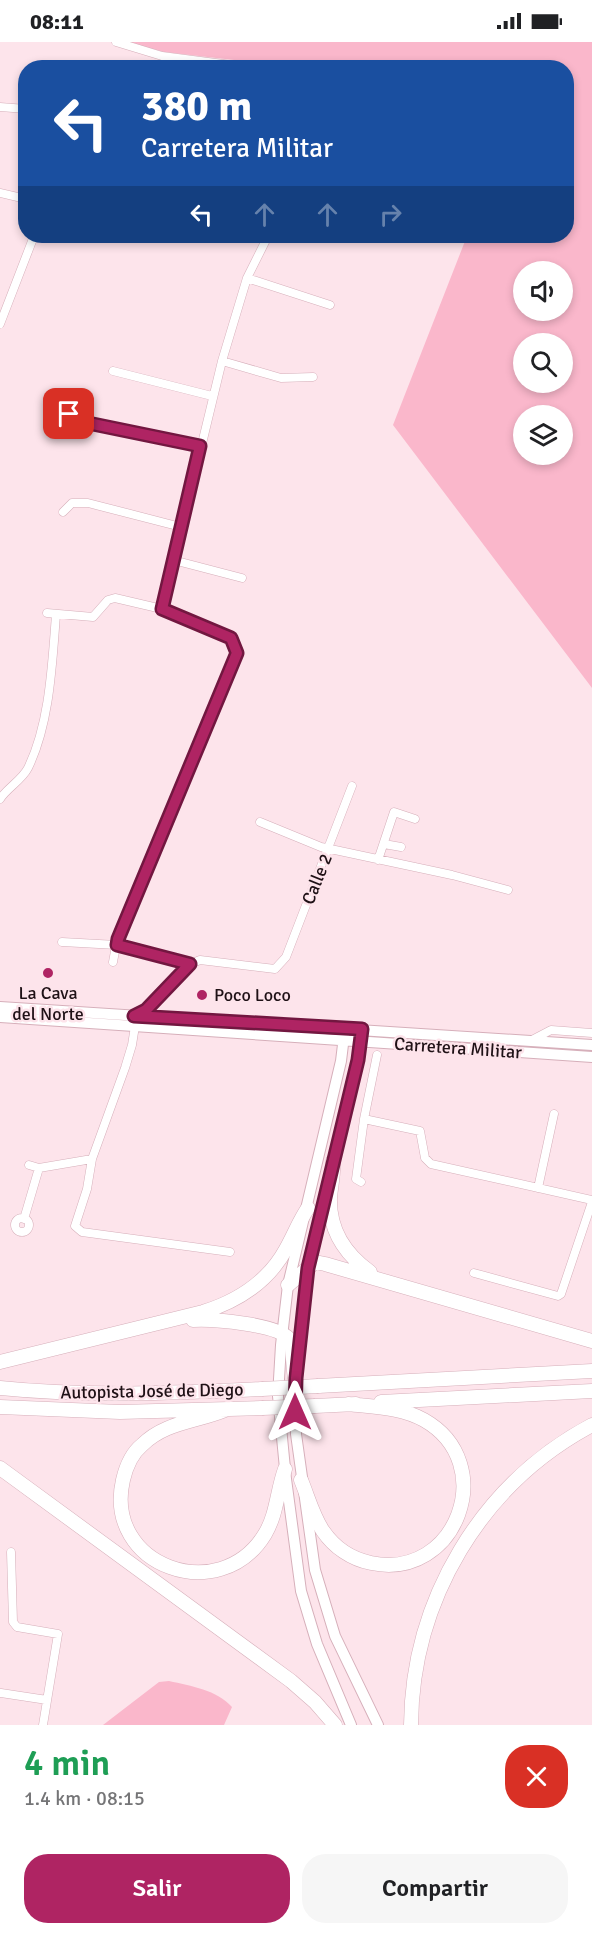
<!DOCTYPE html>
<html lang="es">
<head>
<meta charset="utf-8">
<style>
  body { margin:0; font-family:Signika,sans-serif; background:#f6f6f6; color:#202124; height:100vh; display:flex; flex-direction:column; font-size:22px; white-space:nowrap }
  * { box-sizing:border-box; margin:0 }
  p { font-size:20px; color:#757577 }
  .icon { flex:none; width:33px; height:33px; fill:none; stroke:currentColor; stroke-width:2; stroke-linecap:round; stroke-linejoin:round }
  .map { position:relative; height:1683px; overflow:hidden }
  .side { display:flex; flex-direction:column; background:#fff; flex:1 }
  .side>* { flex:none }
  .hud { position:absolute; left:18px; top:18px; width:556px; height:183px; border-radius:24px; box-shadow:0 3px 9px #0003; background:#1a4fa0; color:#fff; overflow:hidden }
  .buttons { position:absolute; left:513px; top:219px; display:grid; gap:12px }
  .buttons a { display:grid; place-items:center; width:60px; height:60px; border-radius:50%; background:#fff; box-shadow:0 3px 9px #0003; font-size:30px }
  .pin { position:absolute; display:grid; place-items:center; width:51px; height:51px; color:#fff; margin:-26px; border-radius:12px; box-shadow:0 3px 9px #0006 }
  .me { position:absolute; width:66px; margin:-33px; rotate:0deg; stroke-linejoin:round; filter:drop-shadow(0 0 4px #0008) }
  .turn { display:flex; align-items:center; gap:21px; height:126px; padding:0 24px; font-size:27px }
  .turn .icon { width:78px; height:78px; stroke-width:2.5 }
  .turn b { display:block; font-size:42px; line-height:51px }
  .lanes { display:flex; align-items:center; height:57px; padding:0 24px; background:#0003; justify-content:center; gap:30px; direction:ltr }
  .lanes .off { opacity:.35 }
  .round { display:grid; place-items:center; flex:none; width:63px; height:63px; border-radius:24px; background:#f6f6f6 }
  .summary { display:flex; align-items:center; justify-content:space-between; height:102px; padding:0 24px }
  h1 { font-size:36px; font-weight:600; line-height:45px; color:#1e9e55 }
  .primary-button { display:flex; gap:12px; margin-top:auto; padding:12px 24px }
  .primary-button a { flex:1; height:69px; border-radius:24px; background:#af2463; color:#fff; font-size:24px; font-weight:600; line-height:69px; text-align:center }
  .primary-button a+a { background:#f6f6f6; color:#202124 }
  .status { display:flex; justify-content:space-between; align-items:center; height:42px; padding:0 30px; background:#fff; direction:ltr }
  .status svg { height:16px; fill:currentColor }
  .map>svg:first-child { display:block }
  .green { fill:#fab7cb; fill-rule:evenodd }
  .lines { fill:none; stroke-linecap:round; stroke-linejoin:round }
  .street-casing { stroke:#d6afba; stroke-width:9 }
  .secondary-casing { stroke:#d6afba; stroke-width:12 }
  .highway-casing { stroke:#d6afba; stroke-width:15 }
  .street { stroke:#fff; stroke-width:8 }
  .secondary { stroke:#fff; stroke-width:10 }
  .highway { stroke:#fff; stroke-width:14 }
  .highway-bridge-casing { stroke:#d6afba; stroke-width:15; stroke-linecap:butt }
  .highway-bridge { stroke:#fff; stroke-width:14 }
  .route-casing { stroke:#721740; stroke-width:15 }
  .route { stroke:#af2463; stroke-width:10 }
  .poi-dot { fill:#af2463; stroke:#fde4eb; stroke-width:2 }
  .labels { text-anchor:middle; stroke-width:5; stroke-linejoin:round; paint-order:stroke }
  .street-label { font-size:18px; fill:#1f1116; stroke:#fde4eb }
  .poi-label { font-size:18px; fill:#1f1116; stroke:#fde4eb }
</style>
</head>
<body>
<div class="status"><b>08:11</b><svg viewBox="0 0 49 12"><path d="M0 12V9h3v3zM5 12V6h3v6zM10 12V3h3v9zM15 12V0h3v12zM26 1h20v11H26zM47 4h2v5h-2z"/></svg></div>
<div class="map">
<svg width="592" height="1683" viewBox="0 0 592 1683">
  <rect width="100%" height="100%" fill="#fde4eb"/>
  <path class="green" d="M 126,0 L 592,0 L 592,646 L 393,383 L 467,194 L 567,194 L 567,26 L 304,26 L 164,10 ZM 524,230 L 562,230 L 562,268 L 524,268 ZM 524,302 L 562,302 L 562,340 L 524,340 ZM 524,374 L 562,374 L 562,412 L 524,412 Z
    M 169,1639 C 191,1644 217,1648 232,1665 L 224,1683 L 103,1683 L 159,1640 Z"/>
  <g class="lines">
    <g class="street-casing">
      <path id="street" d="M 116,0 L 162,14 L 254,26
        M 0,65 L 26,67
        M 0,151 L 26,157
        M 247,236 L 330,263
        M 0,282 L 34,194
        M 222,319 L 281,336 L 313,335
        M 113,329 L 212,354
        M 69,372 L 88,381 L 200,404
        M 63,470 L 72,461 L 88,461 L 181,485
        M 173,518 L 242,536
        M 162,567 L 222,319 L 247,236 L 268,194
        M 47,571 L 93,575 L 108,558 L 115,556 L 162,567 L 231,596 L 237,611 L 118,893 L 113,920
        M 0,757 C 7,746 22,738 28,726 C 50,681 52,622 56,573
        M 260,780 L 321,805 L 452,833 L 508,848
        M 384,802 L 401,805
        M 378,818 L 394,770 L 415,777
        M 62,900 L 117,903 L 190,922 L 200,918 L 275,927 L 286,915 L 352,744
        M 137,972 L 146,968 L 190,922
        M 135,984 L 132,1003 L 125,1026 L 92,1117 L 87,1147 L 75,1184 L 82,1190 L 230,1210
        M 532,998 L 551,988 L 592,991
        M 364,1077 L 420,1089 L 425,1116 L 431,1122 L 592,1158
        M 29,1123 L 39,1126 L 92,1117
        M 361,1140 L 356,1137 L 364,1077 L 377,1013
        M 538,1146 L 554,1072
        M15 1183a7 7 0 1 1 14 0a7 7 0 1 1-14 0Z
        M 24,1177 L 39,1126
        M 474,1231 L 558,1254 L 561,1252 L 592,1160
        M 11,1510 L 13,1580 L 17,1585 L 58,1592 L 43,1683
        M 1,1651 L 47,1658"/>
    </g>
    <g class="secondary-casing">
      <path id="secondary" d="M 0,965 L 592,1003
        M 0,975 L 592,1015
        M 345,986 L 341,1019 L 288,1243 L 281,1303 L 278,1354 L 286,1437 L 301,1549 L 317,1602 L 351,1683
        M 332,1124 L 358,1018 L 362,987
        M 297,1319 L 308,1226 L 327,1145
        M 295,1337 L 296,1392 L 315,1528 L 335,1594 L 378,1683"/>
    </g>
    <g class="highway-casing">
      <path id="highway" d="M 333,1119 C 334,1132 331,1143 330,1156 C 329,1188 345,1212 370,1230
        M 288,1243 L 315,1220 L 325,1222 L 592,1299
        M 193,1278 C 212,1277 279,1282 290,1298 C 293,1303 293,1327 295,1336
        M 0,1320 L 203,1270 C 238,1259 268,1240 286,1207 C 294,1193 299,1179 308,1166
        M 318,1344 L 592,1329
        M 0,1346 C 87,1355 175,1351 262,1347
        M 381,1360 L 592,1349
        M 315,1364 L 356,1362
        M 0,1365 L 120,1370 L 262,1366
        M 225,1368 C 196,1380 165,1380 142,1403 C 131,1412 126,1425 123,1438 C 103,1524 220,1566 265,1492 C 277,1472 277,1449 285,1427
        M 0,1426 L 291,1639 L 315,1660 L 335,1683
        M 301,1438 C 308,1455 313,1474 323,1489 C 334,1505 351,1517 371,1521 C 457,1539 500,1421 424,1378 C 401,1365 373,1365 348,1362
        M 411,1683 C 412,1558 481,1442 592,1383"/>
    </g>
    <use href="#street" class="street"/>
    <use href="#secondary" class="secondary"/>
    <use href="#highway" class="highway"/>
    <g class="highway-bridge-casing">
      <path id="highway-bridge" d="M 262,1347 L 318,1344
        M 262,1366 L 315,1364"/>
    </g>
    <use href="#highway-bridge" class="highway-bridge"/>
  </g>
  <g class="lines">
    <g class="route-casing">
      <path id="route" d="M 69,372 L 88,381 L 200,404 L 162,567 L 231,596 L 237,611 L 118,897 L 117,903 L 190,922 L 146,968 L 134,974 L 362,987 L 358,1018 L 308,1226 L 296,1336 L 295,1370"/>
    </g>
    <use href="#route" class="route"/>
  </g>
  <g class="poi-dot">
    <circle cx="48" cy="931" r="6"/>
    <circle cx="202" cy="953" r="6"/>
  </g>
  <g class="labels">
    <g class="street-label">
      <text transform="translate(317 837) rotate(-68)" y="6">Calle 2</text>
      <text transform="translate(458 1006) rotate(4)" y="6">Carretera Militar</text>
      <text transform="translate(152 1349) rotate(-1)" y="6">Autopista José de Diego</text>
    </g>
    <g class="poi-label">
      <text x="48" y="957">La Cava<tspan x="48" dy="21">del Norte</tspan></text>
      <text x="214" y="959" text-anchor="start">Poco Loco</text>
    </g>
  </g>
</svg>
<div class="buttons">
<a><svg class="icon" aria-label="sound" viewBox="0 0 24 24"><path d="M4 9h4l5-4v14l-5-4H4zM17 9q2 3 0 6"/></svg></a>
<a><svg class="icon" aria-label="search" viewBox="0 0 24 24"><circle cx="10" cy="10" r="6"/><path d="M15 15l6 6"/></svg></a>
<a><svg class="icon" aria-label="layers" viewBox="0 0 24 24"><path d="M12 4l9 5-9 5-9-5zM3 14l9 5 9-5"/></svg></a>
</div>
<div class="pin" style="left:69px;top:372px;background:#d93025"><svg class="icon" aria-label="arrive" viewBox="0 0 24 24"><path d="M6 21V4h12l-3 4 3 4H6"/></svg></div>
<svg class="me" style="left:295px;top:1370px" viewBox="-20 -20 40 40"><path d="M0-17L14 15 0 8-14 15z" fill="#af2463" stroke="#fff" stroke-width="4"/></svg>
<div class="hud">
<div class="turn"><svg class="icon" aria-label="left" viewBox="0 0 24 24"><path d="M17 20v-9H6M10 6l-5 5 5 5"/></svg><div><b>380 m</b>Carretera Militar</div></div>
<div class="lanes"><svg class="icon" aria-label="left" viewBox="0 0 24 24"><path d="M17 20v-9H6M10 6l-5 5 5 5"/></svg><svg class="icon off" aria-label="ahead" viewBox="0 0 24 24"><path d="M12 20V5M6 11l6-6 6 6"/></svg><svg class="icon off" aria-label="ahead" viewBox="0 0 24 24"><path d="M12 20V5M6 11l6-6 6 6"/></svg><svg class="icon off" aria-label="right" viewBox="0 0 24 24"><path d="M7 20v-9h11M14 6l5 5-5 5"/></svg></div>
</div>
</div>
<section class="side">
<div class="summary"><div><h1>4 min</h1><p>1.4 km · 08:15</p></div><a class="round" style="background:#d93025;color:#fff"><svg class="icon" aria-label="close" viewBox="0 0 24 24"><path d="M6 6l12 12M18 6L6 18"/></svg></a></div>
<div class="primary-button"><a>Salir</a><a>Compartir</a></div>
</section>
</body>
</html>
